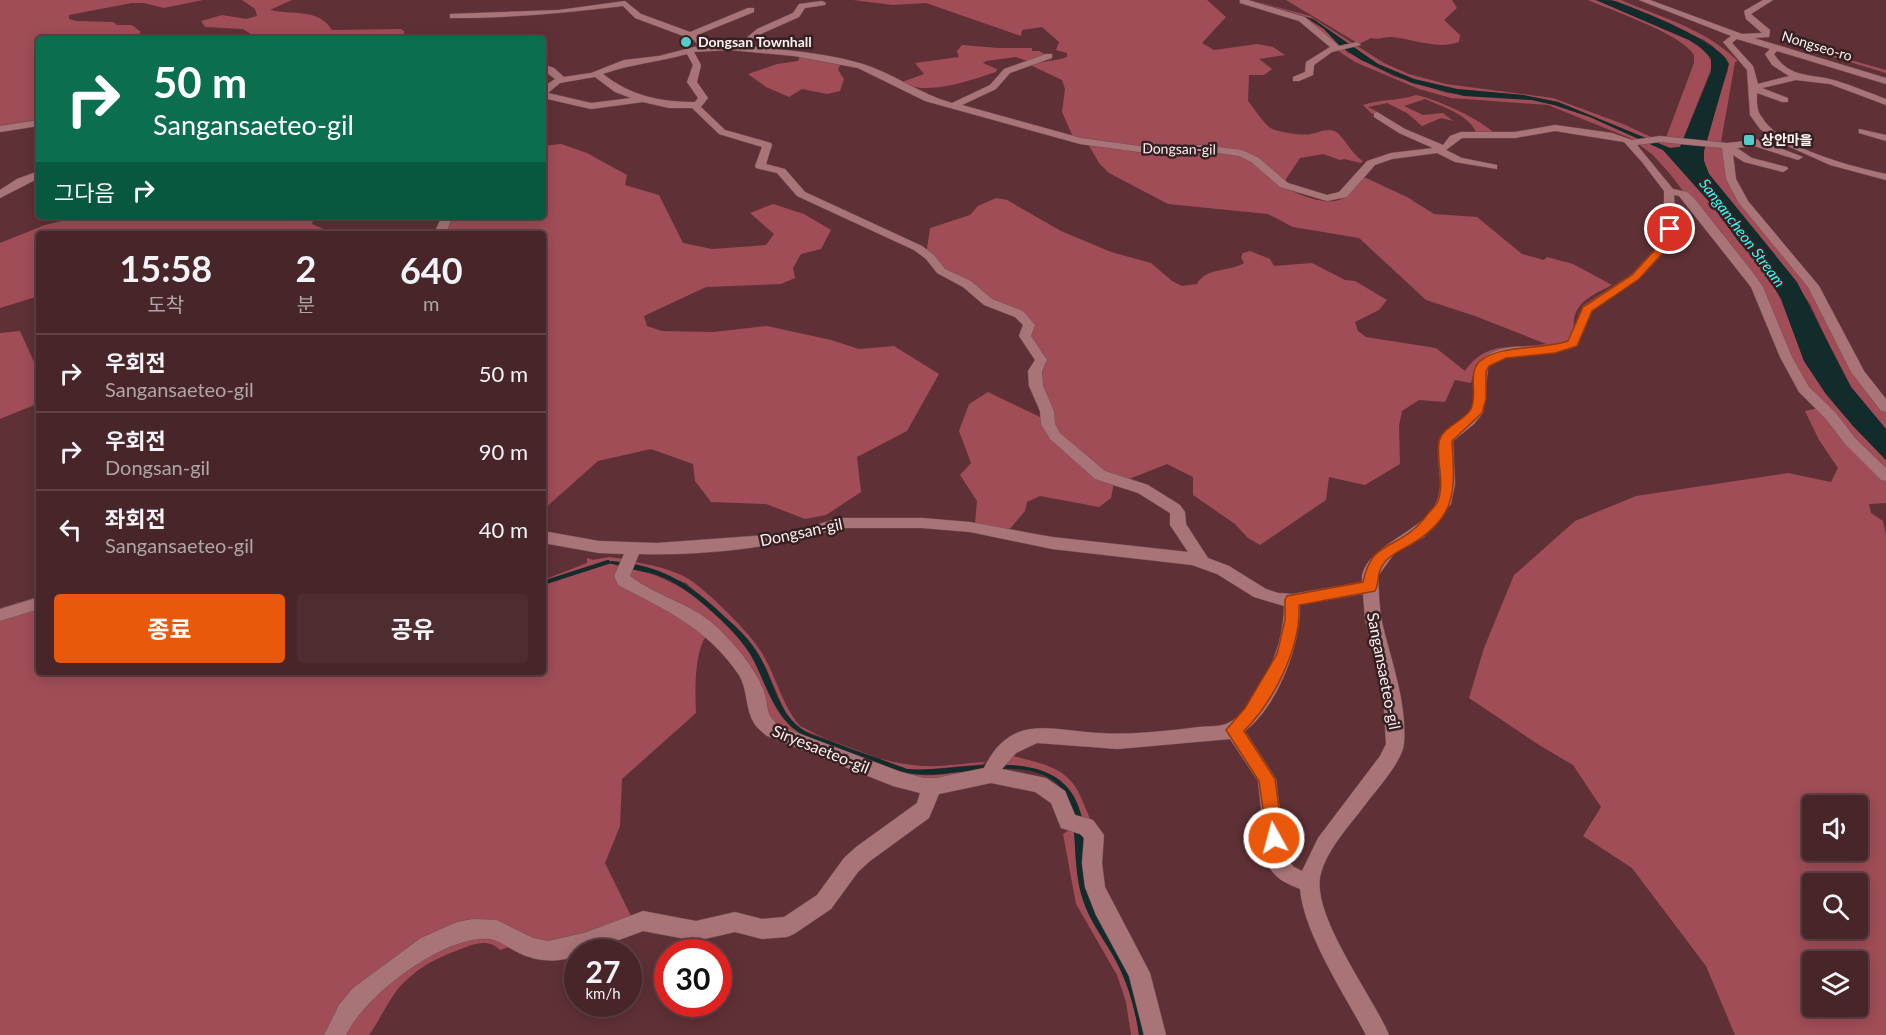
<!DOCTYPE html>
<html lang="ko">
<head>
<meta charset="utf-8">
<style>
  body { margin:0; font-family:Lato,"Noto Sans KR",sans-serif; background:#4e2d30; color:#f1f3f6; height:100vh; display:flex; flex-direction:column; font-size:22px; white-space:nowrap }
  * { box-sizing:border-box; margin:0 }
  p { font-size:20px; color:#b0a5a8 }
  .icon { flex:none; width:33px; height:33px; fill:none; stroke:currentColor; stroke-width:2; stroke-linecap:round; stroke-linejoin:round }
  .map { position:relative; flex:1; overflow:hidden }
  .details { position:absolute; left:36px; top:231px; width:510px; height:444px; display:flex; flex-direction:column; background:#472528; border-radius:6px; box-shadow:0 3px 15px #0003,0 0 0 2px #5f4245 }
  .details>* { flex:none }
  .top-card { position:absolute; left:36px; top:36px; width:510px; height:183px; border-radius:6px; box-shadow:0 3px 15px #0003,0 0 0 2px #5f4245; background:#0b6e4f; color:#fff; overflow:hidden }
  .tools { position:absolute; left:1802px; top:795px; display:grid; gap:12px }
  .tools a { display:grid; place-items:center; width:66px; height:66px; border-radius:6px; background:#472528; box-shadow:0 3px 15px #0003,0 0 0 2px #5f4245; font-size:30px }
  .speed { position:absolute; left:564px; top:939px; display:flex; gap:12px; font-size:30px; font-weight:700; text-align:center }
  .speed>* { display:grid; place-content:center; width:78px; height:78px; border-radius:50%; background:#472528; box-shadow:0 3px 15px #0003,0 0 0 2px #5f4245; line-height:1 }
  .speed small { font-size:15px; font-weight:400 }
  .speed .limit { border:9px solid #d22; background:#fff; color:#111 }
  .pin { position:absolute; display:grid; place-items:center; width:51px; height:51px; color:#fff; margin:-26px; border:3px solid #fff; border-radius:50%; box-shadow:0 2px 6px #0007 }
  .me { position:absolute; width:66px; margin:-33px; rotate:353deg; stroke-linejoin:round; filter:drop-shadow(0 0 4px #0008) }
  .turn { display:flex; align-items:center; gap:21px; height:126px; padding:0 18px; font-size:27px }
  .turn .icon { width:78px; height:78px; stroke-width:2.5 }
  .turn b { display:block; font-size:42px; line-height:51px }
  .then { display:flex; align-items:center; height:57px; padding:0 18px; background:#0003; gap:12px; font-size:22px }
  .eta { display:flex; justify-content:space-evenly; align-items:center; height:102px; text-align:center }
  .eta b { font-size:36px; font-weight:700; line-height:42px }
  .action { display:flex; gap:12px; margin-top:auto; padding:12px 18px }
  .action a { flex:1; height:69px; border-radius:6px; background:#ea580c; color:#fff; font-size:24px; font-weight:700; line-height:69px; text-align:center }
  .action a+a { background:#4e2d30; color:#f1f3f6 }
  ul { padding:0; list-style:none }
  li { display:flex; align-items:center; gap:18px; height:78px; padding:0 18px; border-top:2px solid #5f4245 }
  li div { flex:1 }
  li b { display:block; font-size:22px }
  li em { font-style:normal }
  .map>svg:first-child { display:block }
  .green { fill:#a04d57; fill-rule:evenodd }
  .water { fill:#122b2b }
  .lines { fill:none; stroke-linecap:round; stroke-linejoin:round }
  .stream { stroke:#122b2b; stroke-width:4 }
  .minor-casing { stroke:#724f54; stroke-width:1 }
  .minor { fill:#a97478; fill-rule:evenodd }
  .route { fill:#ea580c; stroke:#983908; stroke-width:1.5 }
  .poi-dot { fill:#52cdcc; stroke:#362022; stroke-width:2 }
  .labels { text-anchor:middle; stroke-width:5; stroke-linejoin:round; paint-order:stroke }
  .far-poi-label { font-size:14px; font-weight:bold; fill:#fcf0f0; stroke:#362022; text-anchor:start }
  .far-street-label { font-size:14px; fill:#fcf0f0; stroke:#362022 }
  .far-water-label { font-size:15px; font-style:italic; fill:#30fcfb; stroke:#362022 }
  .street-label { font-size:16px; fill:#fcf0f0; stroke:#362022 }
</style>
</head>
<body>
<div class="map">
<svg width="1886" height="1035" viewBox="0 0 1886 1035">
  <rect width="100%" height="100%" fill="#5f3136"/>
  <path class="green" d="M 0,0 L 203,0 L 164,8 L 144,3 L 132,3 L 69,15 L 69,19 L 76,21 L 113,22 L 117,25 L 132,25 L 141,32 L 134,39 L 39,39 L 39,122 L 0,128 Z
    M 242,0 L 292,0 L 270,10 C 291,15 319,8 332,30 L 401,29 L 404,31 L 405,39 L 254,39 L 254,36 L 243,29 L 205,27 L 201,21 L 222,15 L 246,19 L 257,16 L 255,9 Z
    M 853,0 L 1207,0 L 1226,17 L 1202,43 L 1214,50 L 1257,44 L 1273,47 L 1285,55 L 1259,59 L 1272,69 L 1264,75 L 1249,75 L 1248,101 C 1255,109 1261,120 1269,127 C 1275,132 1303,136 1311,134 C 1319,133 1325,128 1334,131 C 1342,133 1351,154 1363,161 L 1361,163 L 1344,159 L 1340,160 L 1323,154 L 1300,158 L 1284,182 L 1279,185 C 1296,193 1326,208 1344,198 C 1351,194 1358,184 1364,177 L 1407,197 L 1434,214 L 1477,217 L 1522,254 L 1544,260 L 1547,257 L 1573,264 L 1612,285 C 1599,292 1580,299 1575,315 C 1571,328 1579,333 1564,344 L 1491,354 L 1476,364 L 1471,383 L 1455,380 L 1445,402 L 1419,400 L 1402,411 L 1399,426 L 1400,464 L 1365,485 L 1329,477 L 1326,500 L 1260,545 L 1248,538 L 1235,524 L 1193,495 L 1193,477 L 1167,464 L 1124,481 L 1109,478 L 1059,438 L 1041,393 L 1040,368 L 1046,365 L 1046,361 L 1028,339 L 1032,325 L 946,272 L 924,250 L 927,249 L 930,228 L 970,215 L 978,206 L 996,198 L 1007,200 L 1061,231 L 1111,252 L 1151,263 L 1172,281 L 1182,286 L 1197,284 C 1206,267 1230,272 1244,263 L 1241,257 L 1243,253 L 1250,251 L 1270,259 L 1274,266 L 1312,263 L 1345,280 L 1355,281 L 1387,300 L 1379,310 L 1355,322 L 1358,331 L 1366,337 L 1436,348 L 1465,371 C 1486,340 1514,349 1546,344 L 1475,316 L 1426,300 L 1359,238 L 1293,227 L 1268,214 L 1168,204 L 1109,173 L 1099,163 L 1088,144 L 1073,137 L 1062,112 L 1065,89 L 1062,80 L 1030,65 C 1043,61 1056,61 1067,57 L 1067,53 L 1056,50 L 1059,42 L 1042,27 L 1022,30 L 1021,36 L 926,3 L 893,5 Z
    M 1251,0 L 1310,16 L 1384,63 L 1409,74 L 1446,84 L 1553,98 L 1623,124 L 1664,143 L 1694,63 L 1694,55 C 1682,34 1613,11 1588,0 L 1596,0 L 1689,40 L 1706,52 L 1713,64 L 1680,147 L 1670,148 L 1558,102 L 1523,95 L 1457,89 L 1414,79 L 1378,64 L 1313,19 Z
    M 1286,0 L 1452,0 L 1457,8 L 1444,20 L 1460,35 L 1459,42 C 1437,50 1414,39 1391,37 C 1384,37 1379,40 1371,38 L 1359,44 Z
    M 1612,0 L 1621,0 C 1663,18 1705,29 1738,61 L 1735,62 L 1721,142 L 1728,179 L 1801,274 L 1886,412 L 1886,429 L 1851,387 L 1835,358 L 1810,304 L 1773,252 L 1709,174 C 1707,170 1705,165 1704,161 C 1701,143 1721,89 1728,70 L 1714,47 L 1704,40 Z
    M 1302,16 L 1324,29 L 1347,52 L 1393,76 L 1447,93 L 1532,100 L 1554,105 L 1590,117 L 1663,150 L 1713,206 L 1739,242 L 1762,267 L 1781,299 L 1804,361 L 1826,394 L 1854,427 L 1886,460 L 1886,474 L 1807,389 L 1767,305 L 1671,175 L 1653,155 L 1632,139 L 1548,105 L 1451,98 L 1419,89 L 1355,62 L 1337,50 L 1317,27 Z
    M 1771,38 L 1886,70 L 1886,73 Z
    M 962,45 L 998,48 L 1032,48 L 1032,51 L 1039,51 L 1046,55 L 1030,62 L 1016,57 L 986,61 L 983,63 L 997,69 L 996,72 C 971,80 926,97 902,82 L 924,74 L 915,63 L 959,57 L 957,51 Z
    M 800,56 L 840,65 L 838,70 L 844,79 L 840,91 L 827,94 L 802,89 L 789,97 L 766,87 L 748,74 L 777,64 L 798,61 Z
    M 1416,95 C 1434,98 1482,120 1494,133 L 1476,132 C 1469,115 1441,106 1425,99 L 1404,106 L 1423,115 L 1443,113 L 1453,121 L 1441,118 L 1422,126 L 1407,113 L 1387,103 L 1368,107 L 1378,112 L 1372,114 L 1363,105 C 1381,99 1398,101 1416,95 Z
    M 561,144 L 587,153 L 627,175 L 625,185 L 659,195 L 683,243 L 712,249 L 766,245 L 774,234 L 750,213 L 773,204 L 804,214 L 831,230 L 821,249 L 801,254 L 793,268 L 795,278 L 781,284 L 706,287 L 644,316 L 647,326 L 662,331 L 713,332 L 767,326 L 831,340 L 859,349 L 894,346 L 939,374 L 907,431 L 857,457 L 861,492 L 826,515 L 805,519 L 766,504 L 711,502 L 695,481 L 693,464 L 651,449 L 598,461 L 543,510 L 543,234 L 444,234 L 450,216 L 543,216 L 543,146 Z
    M 82,216 L 315,216 L 312,224 L 333,233 L 39,234 L 39,296 L 0,308 L 0,243 L 45,225 Z
    M 20,331 L 39,373 L 39,403 L 0,419 L 0,333 Z
    M 988,392 L 1044,419 L 1114,483 L 1111,498 L 1099,507 L 1040,496 L 1027,502 L 1025,511 L 1007,532 L 975,523 L 977,501 L 960,475 L 971,463 L 959,431 L 969,404 Z
    M 1819,408 L 1886,479 L 1886,503 L 1869,504 L 1871,513 L 1883,521 L 1886,535 L 1886,1035 L 1735,1035 L 1706,966 L 1632,868 L 1583,836 L 1601,807 L 1573,765 L 1539,745 L 1469,698 L 1484,648 L 1514,575 L 1575,521 L 1636,496 L 1788,473 L 1831,482 L 1838,468 L 1819,440 L 1805,411 ZM 1812,806 L 1857,806 L 1857,850 L 1812,850 ZM 1812,884 L 1857,884 L 1857,928 L 1812,928 ZM 1812,962 L 1857,962 L 1857,1006 L 1812,1006 Z
    M 609,557 L 625,559 L 620,574 L 708,634 C 694,648 695,693 696,713 L 622,779 L 620,826 L 605,863 L 631,916 L 553,944 L 444,933 L 331,1035 L 0,1035 L 0,618 L 39,605 L 39,672 L 543,672 L 543,580 L 587,563 L 587,558 L 593,560 Z
    M 635,562 C 652,565 671,569 687,578 C 706,589 751,634 762,653 C 776,676 782,705 800,726 C 837,745 882,764 924,766 C 944,767 965,763 985,762 L 983,764 L 921,770 L 907,769 L 800,729 L 786,714 L 766,668 L 748,640 L 686,583 L 633,565 Z
    M 631,569 C 677,576 726,615 750,654 C 764,678 770,706 790,726 C 803,739 902,773 922,775 C 941,777 962,770 981,768 L 977,771 L 921,781 L 784,728 L 766,715 L 745,665 L 628,578 Z
    M 1010,755 C 1035,763 1063,764 1078,791 C 1083,801 1087,812 1091,821 L 1082,818 C 1071,777 1042,768 1004,765 Z
    M 1068,831 L 1074,831 C 1076,854 1076,878 1083,900 C 1091,925 1109,945 1120,969 C 1130,989 1136,1013 1139,1035 L 1131,1035 L 1126,1002 L 1117,975 L 1076,904 L 1063,834 Z
    M 486,932 L 512,946 L 500,950 C 489,939 475,943 461,949 C 433,959 407,973 391,999 C 383,1011 377,1024 369,1035 L 338,1035 L 404,965 Z"/>
  <path class="water" d="M 1246,0 L 1313,19 L 1378,64 L 1414,79 L 1457,89 L 1523,95 L 1558,102 L 1670,148 L 1680,147 L 1711,72 L 1711,58 L 1699,46 L 1689,40 L 1596,0 C 1602,0 1609,0 1615,1 C 1638,9 1722,42 1729,64 L 1704,151 L 1704,161 L 1709,174 L 1797,282 L 1851,387 L 1886,429 L 1886,460 L 1854,427 L 1826,394 L 1804,361 L 1781,299 L 1762,267 L 1739,242 L 1713,206 L 1663,150 L 1590,117 L 1554,105 L 1532,100 L 1464,96 L 1412,83 L 1361,60 L 1339,45 L 1324,29 L 1310,19 Z
    M 612,561 C 661,565 690,583 725,617 C 738,628 750,640 759,655 C 775,683 778,718 810,734 L 907,769 C 962,774 1061,738 1081,814 C 1088,840 1082,869 1089,896 C 1097,927 1122,952 1132,982 C 1138,999 1141,1018 1145,1035 L 1139,1035 C 1135,1007 1126,977 1111,952 C 1101,935 1089,919 1083,900 C 1073,870 1077,838 1071,808 C 1053,740 952,783 907,773 C 874,766 839,750 808,737 C 776,724 767,685 752,657 C 744,643 732,631 720,619 C 701,602 681,583 657,575 C 648,572 639,571 630,569 C 621,567 613,563 604,563 Z"/>
  <g class="lines">
    <path class="stream" d="M 543,583 L 608,562"/>
    <g class="minor-casing">
      <path id="minor" d="M 1240,0 L 1248,0 L 1305,17 L 1339,46 L 1357,42 L 1361,45 L 1332,52 L 1314,65 L 1313,75 L 1299,81 L 1293,81 L 1293,77 L 1305,72 L 1306,62 L 1330,47 L 1299,21 L 1240,3 Z
        M 1639,0 L 1650,0 L 1742,34 L 1762,33 L 1746,19 L 1744,11 L 1763,0 L 1773,0 L 1751,14 L 1770,30 L 1769,37 L 1754,38 L 1886,78 L 1886,84 L 1777,51 L 1774,54 C 1791,80 1813,73 1837,81 C 1853,86 1870,93 1886,99 L 1886,105 L 1830,84 L 1796,80 L 1762,88 L 1788,98 L 1788,102 L 1782,102 L 1757,93 C 1757,101 1756,109 1761,116 C 1780,149 1850,166 1886,174 L 1886,180 L 1830,165 L 1781,143 L 1769,144 L 1803,157 L 1798,160 L 1754,146 L 1737,148 L 1752,158 L 1787,167 L 1788,169 L 1783,172 L 1744,162 L 1733,155 L 1736,179 L 1748,201 L 1819,286 L 1864,371 L 1886,399 L 1886,412 L 1881,411 L 1851,372 L 1808,287 L 1738,202 L 1726,179 L 1722,148 L 1660,142 L 1637,145 L 1673,189 L 1687,192 L 1694,198 L 1754,274 L 1763,287 L 1792,357 L 1809,387 L 1836,413 L 1855,438 L 1886,468 L 1886,481 L 1881,480 L 1845,444 L 1826,419 L 1799,392 L 1780,357 L 1751,287 L 1679,196 L 1674,195 L 1676,236 L 1673,243 L 1639,279 L 1592,311 L 1577,346 C 1551,358 1507,348 1488,368 L 1483,413 L 1474,424 L 1453,441 L 1455,484 L 1451,504 L 1424,537 L 1394,554 L 1378,576 C 1379,591 1379,607 1382,622 C 1391,661 1407,702 1404,743 C 1403,761 1376,790 1365,805 C 1350,825 1328,848 1321,873 C 1309,913 1373,996 1389,1035 L 1366,1035 C 1345,995 1304,934 1300,889 C 1285,883 1274,878 1267,863 L 1258,781 L 1230,739 L 1118,749 L 1037,743 L 1016,753 L 1002,769 L 1046,778 L 1065,791 L 1075,815 L 1093,820 L 1104,835 L 1102,863 L 1105,887 L 1150,973 L 1166,1035 L 1144,1035 L 1129,976 L 1096,915 L 1085,887 L 1082,863 L 1084,838 L 1080,834 L 1061,828 L 1051,803 L 1035,792 L 991,783 L 939,794 L 929,818 L 870,861 L 858,872 L 831,909 L 794,934 L 787,937 L 762,939 L 735,932 L 696,941 L 643,931 L 587,952 L 578,952 L 578,956 C 555,963 536,962 515,951 C 507,947 500,941 490,939 C 445,934 365,995 346,1035 L 324,1035 L 339,1005 L 353,988 L 421,938 L 457,922 L 473,919 L 497,920 L 533,938 L 548,941 L 584,933 L 643,911 L 696,921 L 735,912 L 762,919 L 784,917 L 817,895 L 844,858 L 856,847 L 917,803 L 920,793 L 893,786 L 767,736 C 762,732 757,728 754,723 C 745,709 748,690 739,675 C 708,629 666,610 618,585 L 614,576 L 624,554 L 599,553 L 543,543 L 543,531 L 599,541 L 657,543 L 766,535 L 807,528 L 838,518 L 922,518 L 970,522 L 1052,537 L 1188,552 L 1170,525 L 1170,513 L 1138,493 L 1095,479 L 1050,439 L 1041,424 L 1040,411 L 1029,386 L 1028,371 L 1035,360 L 1019,336 L 1023,325 L 1015,317 L 984,305 L 963,287 L 937,273 L 926,259 L 914,250 L 797,196 L 777,173 L 756,168 L 755,166 L 762,147 L 719,134 L 692,108 L 669,108 L 643,102 L 591,109 L 543,98 L 543,87 L 555,79 L 543,70 L 543,64 L 554,68 L 564,77 L 591,73 L 624,60 L 659,56 L 698,46 L 694,40 L 635,18 L 623,6 C 566,13 510,18 453,18 L 450,18 L 450,14 L 559,10 L 625,1 L 641,14 L 690,32 L 748,8 L 754,8 L 754,12 L 697,35 L 707,46 L 738,45 L 757,29 L 793,13 L 799,4 L 822,1 L 826,3 L 825,5 L 805,8 L 799,17 L 763,33 L 747,46 C 785,50 826,53 863,64 C 894,74 920,94 952,103 L 990,85 L 1004,69 L 1046,54 L 1052,54 L 1052,58 L 1010,73 L 996,89 L 962,105 L 1081,138 L 1139,146 L 1203,145 L 1242,150 L 1259,158 L 1288,183 L 1327,195 L 1339,192 L 1367,161 L 1391,153 L 1433,148 L 1399,133 L 1374,117 L 1374,113 L 1377,112 L 1405,129 L 1443,145 L 1450,136 L 1461,132 L 1515,132 L 1555,125 L 1612,133 L 1632,140 L 1660,136 L 1727,143 L 1772,138 L 1760,129 L 1750,115 L 1747,70 L 1723,42 L 1731,36 ZM 1737,39 L 1770,49 L 1765,54 L 1772,65 L 1789,76 L 1758,84 L 1753,66 L 1732,43 ZM 730,50 L 794,56 L 858,68 L 925,101 L 1080,144 L 1139,152 L 1203,151 L 1239,156 L 1251,162 L 1280,187 L 1327,201 L 1347,197 L 1375,165 L 1392,159 L 1437,153 L 1455,162 L 1497,169 L 1497,165 L 1462,158 L 1446,150 L 1462,138 L 1515,138 L 1555,131 L 1624,142 L 1642,162 L 1664,191 L 1664,236 L 1662,242 L 1631,275 L 1583,306 L 1568,341 C 1542,352 1505,339 1483,358 C 1464,374 1481,396 1469,413 C 1461,424 1442,427 1439,441 C 1435,461 1445,481 1437,501 C 1425,533 1360,546 1362,582 L 1292,594 L 1278,593 L 1266,589 L 1229,566 L 1208,558 L 1186,524 L 1185,512 L 1180,505 L 1148,485 L 1105,471 L 1060,433 L 1055,424 L 1054,411 L 1043,386 L 1042,371 L 1047,360 L 1031,336 L 1035,325 L 1023,311 L 992,299 L 971,281 L 945,269 L 934,255 L 922,246 L 805,192 L 785,169 L 766,164 L 772,145 L 771,143 L 725,130 L 701,107 L 708,98 L 697,82 L 701,65 L 694,52 ZM 687,54 L 693,65 L 687,82 L 698,98 L 695,102 C 660,102 631,96 603,74 C 630,64 659,62 687,54 ZM 595,77 L 615,92 L 631,98 L 591,103 L 548,93 L 560,83 ZM 839,528 L 922,528 L 970,532 L 1052,549 L 1192,565 L 1217,574 L 1254,597 L 1284,606 C 1284,631 1276,657 1264,680 C 1256,695 1243,717 1226,724 C 1218,727 1207,726 1199,727 C 1166,731 1132,735 1099,733 C 1051,731 1011,712 984,768 L 936,778 L 924,778 L 901,772 L 779,726 C 763,711 770,707 763,689 C 754,667 737,647 720,630 C 695,604 657,597 630,576 L 639,554 C 702,556 779,548 839,528 ZM 1363,594 L 1365,619 L 1377,668 L 1384,709 L 1386,744 L 1380,756 L 1318,838 L 1302,871 L 1294,867 L 1286,859 L 1276,779 L 1245,731 C 1277,707 1301,645 1300,605 Z
        M 39,120 L 39,126 L 0,132 L 0,126 Z
        M 1859,129 L 1886,135 L 1886,141 L 1859,133 Z
        M 39,171 L 39,178 L 0,198 L 0,190 L 17,179 Z
        M 442,216 L 452,216 L 446,234 L 434,234 Z
        M 39,597 L 39,609 L 0,621 L 0,609 Z"/>
    </g>
    <use href="#minor" class="minor"/>
  </g>
  <path class="route" d="M 1667,226 L 1675,229 L 1670,245 L 1639,279 L 1592,311 L 1577,346 L 1555,353 L 1506,358 L 1489,366 L 1486,372 L 1486,399 L 1482,413 L 1452,441 C 1455,490 1458,517 1410,545 C 1399,551 1386,557 1381,568 C 1377,575 1379,584 1375,591 L 1299,605 C 1301,648 1274,701 1244,731 L 1275,779 L 1283,838 L 1280,844 L 1274,847 L 1268,844 L 1259,781 L 1226,730 L 1245,708 L 1277,654 L 1285,620 L 1285,600 L 1287,596 L 1363,582 C 1371,543 1390,550 1414,529 C 1419,525 1423,520 1427,515 C 1430,511 1436,506 1438,501 C 1445,482 1436,461 1439,442 C 1442,426 1464,422 1471,409 C 1478,395 1467,373 1480,361 C 1501,344 1543,350 1568,341 L 1583,307 L 1632,275 L 1662,242 Z"/>
  <g class="poi-dot">
    <circle cx="686" cy="42" r="6"/>
    <rect x="1743" y="134" width="12" height="12" rx="3"/>
  </g>
  <g class="labels">
    <g class="far-poi-label">
      <text x="698" y="47">Dongsan Townhall</text>
      <text x="1761" y="145">상안마을</text>
    </g>
    <g class="far-street-label">
      <text transform="translate(1817 46) rotate(17)" y="5">Nongseo-ro</text>
      <text transform="translate(1179 149) rotate(1)" y="5">Dongsan-gil</text>
    </g>
    <g class="far-water-label">
      <text transform="translate(1742 233) rotate(53)" y="5">Sangancheon Stream</text>
    </g>
    <g class="street-label">
      <text transform="translate(801 532) rotate(-12)" y="6">Dongsan-gil</text>
      <text transform="translate(1384 671) rotate(79)" y="6">Sangansaeteo-gil</text>
      <text transform="translate(821 749) rotate(22)" y="6">Siryesaeteo-gil</text>
    </g>
  </g>
</svg>
<div class="tools">
<a><svg class="icon" aria-label="sound" viewBox="0 0 24 24"><path d="M4 9h4l5-4v14l-5-4H4zM17 9q2 3 0 6"/></svg></a>
<a><svg class="icon" aria-label="search" viewBox="0 0 24 24"><circle cx="10" cy="10" r="6"/><path d="M15 15l6 6"/></svg></a>
<a><svg class="icon" aria-label="layers" viewBox="0 0 24 24"><path d="M12 4l9 5-9 5-9-5zM3 14l9 5 9-5"/></svg></a>
</div>
<div class="speed"><div>27<small>km/h</small></div><div class="limit">30</div></div>
<div class="pin" style="left:1670px;top:229px;background:#d93025"><svg class="icon" aria-label="arrive" viewBox="0 0 24 24"><path d="M6 21V4h12l-3 4 3 4H6"/></svg></div>
<svg class="me" style="left:1274px;top:838px" viewBox="-20 -20 40 40"><circle r="17" fill="#ea580c" stroke="#fff" stroke-width="3"/><path d="M0-11L8 9 0 5-8 9z" fill="#fff"/></svg>
<div class="top-card">
<div class="turn"><svg class="icon" aria-label="right" viewBox="0 0 24 24"><path d="M7 20v-9h11M14 6l5 5-5 5"/></svg><div><b>50 m</b>Sangansaeteo-gil</div></div>
<div class="then">그다음<svg class="icon" aria-label="right" viewBox="0 0 24 24"><path d="M7 20v-9h11M14 6l5 5-5 5"/></svg></div>
</div>
<section class="details">
<div class="eta">
<div><b>15:58</b><p>도착</p></div>
<div><b>2</b><p>분</p></div>
<div><b>640</b><p>m</p></div>
</div>
<ul>
<li><svg class="icon" aria-label="right" viewBox="0 0 24 24"><path d="M7 20v-9h11M14 6l5 5-5 5"/></svg><div><b>우회전</b><p>Sangansaeteo-gil</p></div><em>50 m</em></li>
<li><svg class="icon" aria-label="right" viewBox="0 0 24 24"><path d="M7 20v-9h11M14 6l5 5-5 5"/></svg><div><b>우회전</b><p>Dongsan-gil</p></div><em>90 m</em></li>
<li><svg class="icon" aria-label="left" viewBox="0 0 24 24"><path d="M17 20v-9H6M10 6l-5 5 5 5"/></svg><div><b>좌회전</b><p>Sangansaeteo-gil</p></div><em>40 m</em></li>
</ul>
<div class="action"><a>종료</a><a>공유</a></div>
</section>
</div>
</body>
</html>
